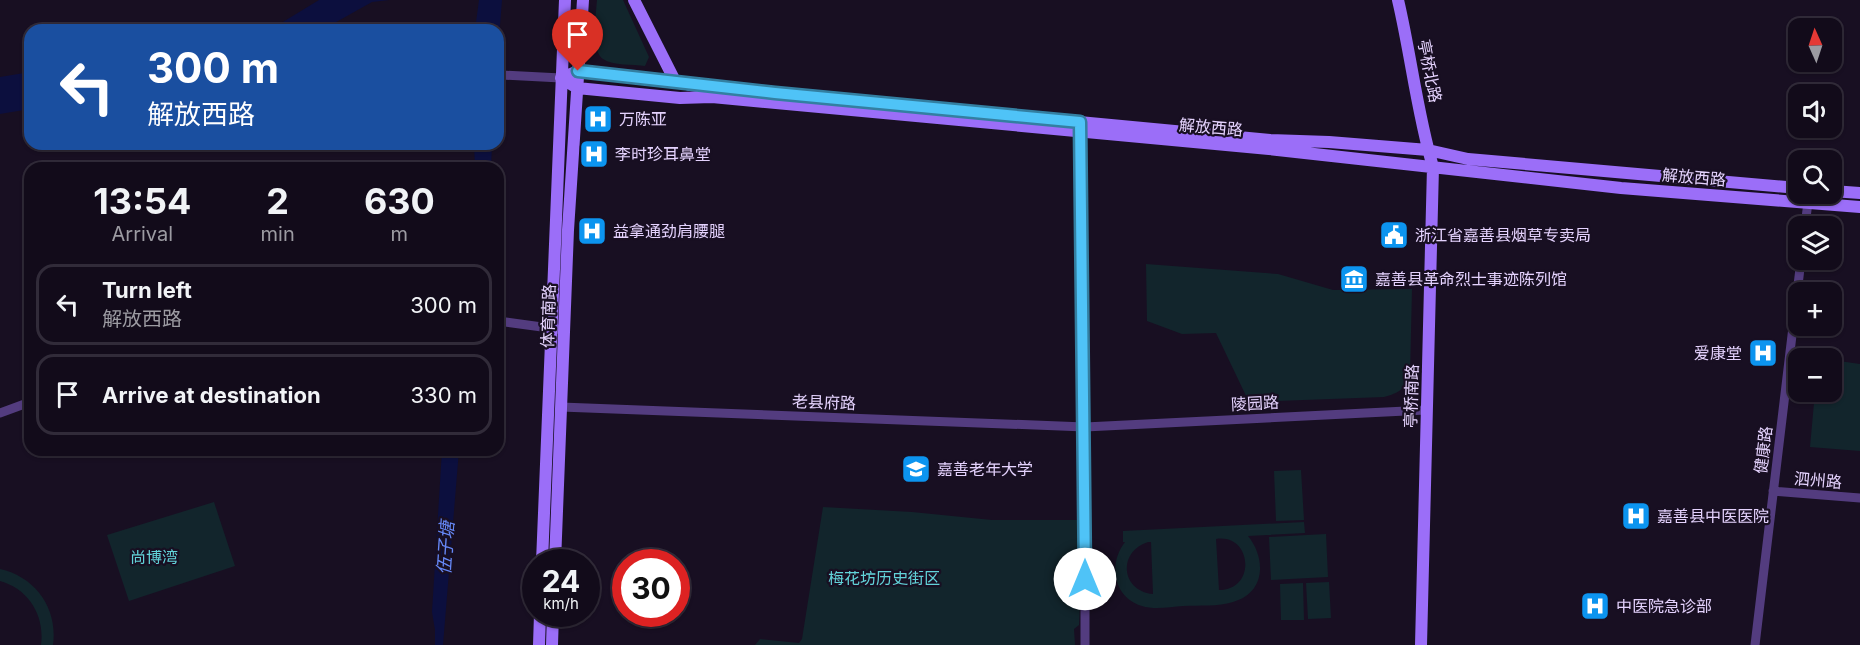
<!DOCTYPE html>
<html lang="en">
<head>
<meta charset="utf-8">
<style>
  body { margin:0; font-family:Inter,"Noto Sans SC",sans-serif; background:#1b1423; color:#f1f3f6; height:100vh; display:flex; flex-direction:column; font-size:22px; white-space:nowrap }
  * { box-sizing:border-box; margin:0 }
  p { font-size:20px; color:#9c9ba2 }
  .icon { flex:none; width:33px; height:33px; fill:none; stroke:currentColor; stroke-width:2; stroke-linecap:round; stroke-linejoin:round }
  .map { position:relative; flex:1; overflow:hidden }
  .drawer { position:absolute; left:24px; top:162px; width:480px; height:294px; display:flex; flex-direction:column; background:#120b1a; border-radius:18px; box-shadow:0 2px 4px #0004,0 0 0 2px #312b39 }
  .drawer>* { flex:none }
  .hud { position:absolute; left:24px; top:24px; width:480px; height:126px; border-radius:18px; box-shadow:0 2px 4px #0004,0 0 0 2px #312b39; background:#1a4fa0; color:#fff; overflow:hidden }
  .needle { width:39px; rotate:357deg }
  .fabs { position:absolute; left:1788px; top:18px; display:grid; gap:12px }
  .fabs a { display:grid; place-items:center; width:54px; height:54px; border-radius:12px; background:#120b1a; box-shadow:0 2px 4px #0004,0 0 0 2px #312b39; font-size:30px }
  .speed { position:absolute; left:522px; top:549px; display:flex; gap:12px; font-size:30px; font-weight:700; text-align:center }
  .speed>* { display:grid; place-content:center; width:78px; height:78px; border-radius:50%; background:#120b1a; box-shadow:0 2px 4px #0004,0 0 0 2px #312b39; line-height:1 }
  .speed small { font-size:15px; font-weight:400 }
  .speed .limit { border:9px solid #d22; background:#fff; color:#111 }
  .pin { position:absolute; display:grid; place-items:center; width:51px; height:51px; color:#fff; margin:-62px -26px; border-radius:50% 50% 50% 0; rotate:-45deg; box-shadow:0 0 6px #0007 }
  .pin .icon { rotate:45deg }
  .me { position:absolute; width:66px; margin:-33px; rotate:0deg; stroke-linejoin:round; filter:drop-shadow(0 0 4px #0008) }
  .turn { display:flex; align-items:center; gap:21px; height:126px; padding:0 24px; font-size:27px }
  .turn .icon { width:78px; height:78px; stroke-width:2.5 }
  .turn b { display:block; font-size:42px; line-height:51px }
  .eta { display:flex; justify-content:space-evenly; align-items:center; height:102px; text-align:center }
  .eta b { font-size:36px; font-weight:700; line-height:42px }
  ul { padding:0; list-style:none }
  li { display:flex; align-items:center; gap:18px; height:81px; margin:0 12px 9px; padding:0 12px; border:3px solid #312b39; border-radius:18px }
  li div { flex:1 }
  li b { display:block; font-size:22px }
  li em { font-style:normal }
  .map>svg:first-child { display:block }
  .green { fill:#12252c; fill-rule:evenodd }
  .water { fill:#0c0f3e }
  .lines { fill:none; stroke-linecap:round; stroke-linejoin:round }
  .street { stroke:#533c7f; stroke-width:9 }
  .secondary { stroke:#9b6ef8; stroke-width:12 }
  .route-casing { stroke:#337fa1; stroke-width:15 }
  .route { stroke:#4fc3f7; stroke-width:10 }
  .labels { text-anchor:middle; stroke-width:4.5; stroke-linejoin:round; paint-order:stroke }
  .street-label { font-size:16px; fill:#e4d2fd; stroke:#180f22 }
  .poi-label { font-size:16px; fill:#e4d2fd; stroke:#180f22; text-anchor:start }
  .park-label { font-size:16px; fill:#62d3d9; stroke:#180f22 }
  .water-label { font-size:18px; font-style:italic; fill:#6688f7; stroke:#180f22 }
</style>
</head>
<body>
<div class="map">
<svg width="1860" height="645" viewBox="0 0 1860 645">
  <rect width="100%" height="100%" fill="#180f22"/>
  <path class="green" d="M 597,0 L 623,0 L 649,57 L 645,66 C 633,64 613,66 603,59 C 591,52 596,13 597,0 Z
    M 1146,264 L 1278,274 L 1333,290 L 1412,289 L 1410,375 C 1405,389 1399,393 1384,397 L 1249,402 L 1216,333 L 1182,334 L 1147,321 Z
    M 1832,360 L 1860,364 L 1860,451 L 1810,447 L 1815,392 L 1832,392 Z
    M 1301,470 L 1304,520 L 1276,521 L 1274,471 Z
    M 214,502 L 235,566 L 129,601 L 107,535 Z
    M 823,507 L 912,512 L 992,520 L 1080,520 L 1082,558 L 1079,625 L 1074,629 L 1075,645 L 755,645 L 760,639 L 799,643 L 802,639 Z
    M 1304,522 L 1305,533 L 1248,536 C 1266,558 1266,593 1233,602 C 1218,607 1199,605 1183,606 C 1170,607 1154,610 1142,606 C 1113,597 1108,564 1125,542 L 1123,542 L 1123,531 ZM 1216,539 C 1252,533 1257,590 1219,590 ZM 1148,542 L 1151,542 L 1153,594 C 1121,591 1117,552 1148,542 Z
    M 1326,534 L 1328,577 L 1271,580 L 1269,537 Z
    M 0,569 C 36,577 58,609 53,645 L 41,645 C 45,616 29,589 0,581 Z
    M 1329,582 L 1331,618 L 1308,619 L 1306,583 Z
    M 1303,583 L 1304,620 L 1281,620 L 1280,584 Z"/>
  <path class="water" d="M 319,0 L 389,0 L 372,2 L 322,30 L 265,30 L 273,28 Z
    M 479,0 L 502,0 L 498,51 L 498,30 L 475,30 Z
    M 30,72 L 30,109 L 0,114 L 0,77 Z
    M 474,144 L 492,144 L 491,168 L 475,168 Z
    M 442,450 L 459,450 L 443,645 L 435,645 L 435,630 L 432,612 Z"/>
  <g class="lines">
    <path class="street" d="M 502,75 L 561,78
      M 1080,125 L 1085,427 L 1085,645
      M 1805,226 L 1809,194
      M 498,321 L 564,330
      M 561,407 L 1085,427 L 1426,410
      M 0,413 L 30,402
      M 1773,491 L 1860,498
      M 1755,645 L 1801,260"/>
    <path class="secondary" d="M 634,0 L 675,81
      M 1398,0 C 1411,55 1417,113 1433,167 L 1421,645
      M 561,78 L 577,88 L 680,98 L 712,97 L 1269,149 L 1621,188 L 1860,207
      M 561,78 L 578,71 L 675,81 L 690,85 L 1270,140 L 1329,142 L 1428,150 L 1468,159 L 1798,188
      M 1832,191 L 1860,193
      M 542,562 L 565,0
      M 555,562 L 568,230 L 583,0
      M 539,645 L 540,614
      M 552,645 L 553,614"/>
  </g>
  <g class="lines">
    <g class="route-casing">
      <path id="route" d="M 578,71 L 775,93 L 1080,122 L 1085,579"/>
    </g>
    <use href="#route" class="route"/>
  </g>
  <defs>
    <g id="hospital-square" transform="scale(1.5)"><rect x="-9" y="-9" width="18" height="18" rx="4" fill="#0c94ef" stroke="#180f22"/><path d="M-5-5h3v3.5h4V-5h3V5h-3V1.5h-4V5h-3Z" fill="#fff"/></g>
    <g id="civic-square" transform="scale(1.5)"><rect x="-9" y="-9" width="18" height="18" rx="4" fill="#0c94ef" stroke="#180f22"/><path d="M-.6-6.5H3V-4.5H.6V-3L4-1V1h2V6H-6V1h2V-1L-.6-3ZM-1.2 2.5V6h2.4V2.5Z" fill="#fff"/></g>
    <g id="museum-square" transform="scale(1.5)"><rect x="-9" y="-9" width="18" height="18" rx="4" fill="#0c94ef" stroke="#180f22"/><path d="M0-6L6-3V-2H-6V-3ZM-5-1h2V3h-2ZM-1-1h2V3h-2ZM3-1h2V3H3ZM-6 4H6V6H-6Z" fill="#fff"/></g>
    <g id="university-square" transform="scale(1.5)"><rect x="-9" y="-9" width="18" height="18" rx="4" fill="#0c94ef" stroke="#180f22"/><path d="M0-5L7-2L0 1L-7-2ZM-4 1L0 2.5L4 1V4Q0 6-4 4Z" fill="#fff"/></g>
  </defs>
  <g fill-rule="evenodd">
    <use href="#hospital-square" x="598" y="119"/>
    <use href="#hospital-square" x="594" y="154"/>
    <use href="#hospital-square" x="592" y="231"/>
    <use href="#civic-square" x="1394" y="235"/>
    <use href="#museum-square" x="1354" y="279"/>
    <use href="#hospital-square" x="1763" y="353"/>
    <use href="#university-square" x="916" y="469"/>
    <use href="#hospital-square" x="1636" y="516"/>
    <use href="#hospital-square" x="1595" y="606"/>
  </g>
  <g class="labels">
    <g class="street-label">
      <text transform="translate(1430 71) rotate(79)" y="6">亭桥北路</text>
      <text transform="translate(1211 127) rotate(5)" y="6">解放西路</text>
      <text transform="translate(1694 177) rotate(5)" y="6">解放西路</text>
      <text transform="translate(548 316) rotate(-88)" y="6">体育南路</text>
      <text transform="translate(1411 396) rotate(-88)" y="6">亭桥南路</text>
      <text transform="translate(824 402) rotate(2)" y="6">老县府路</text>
      <text transform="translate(1255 403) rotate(-3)" y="6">陵园路</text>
      <text transform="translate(1763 450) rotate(-83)" y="6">健康路</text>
      <text transform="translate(1818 480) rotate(5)" y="6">泗州路</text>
    </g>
    <g class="poi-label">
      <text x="619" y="125">万陈亚</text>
      <text x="615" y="160">李时珍耳鼻堂</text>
      <text x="613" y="237">益拿通劲肩腰腿</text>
      <text x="1415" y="241">浙江省嘉善县烟草专卖局</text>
      <text x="1375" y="285">嘉善县革命烈士事迹陈列馆</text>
      <text x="1742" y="359" text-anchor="end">爱康堂</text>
      <text x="937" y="475">嘉善老年大学</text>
      <text x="1657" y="522">嘉善县中医医院</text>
      <text x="1616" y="612">中医院急诊部</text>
    </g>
    <g class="park-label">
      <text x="154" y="563">尚博湾</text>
      <text x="884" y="584">梅花坊历史街区</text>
    </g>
    <g class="water-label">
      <text transform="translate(446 548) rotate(-86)" y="6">伍子塘</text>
    </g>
  </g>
</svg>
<div class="fabs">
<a><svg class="needle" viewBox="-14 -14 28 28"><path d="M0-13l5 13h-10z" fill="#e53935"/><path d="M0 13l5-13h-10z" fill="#9c9ba2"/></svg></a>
<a><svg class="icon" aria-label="sound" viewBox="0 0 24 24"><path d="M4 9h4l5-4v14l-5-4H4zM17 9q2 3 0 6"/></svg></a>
<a><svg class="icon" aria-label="search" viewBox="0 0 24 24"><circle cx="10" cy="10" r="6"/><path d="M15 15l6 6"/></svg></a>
<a><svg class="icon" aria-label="layers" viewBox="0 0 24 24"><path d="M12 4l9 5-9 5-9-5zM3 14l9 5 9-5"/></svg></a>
<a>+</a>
<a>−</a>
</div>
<div class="speed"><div>24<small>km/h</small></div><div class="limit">30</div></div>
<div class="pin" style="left:578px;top:71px;background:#d93025"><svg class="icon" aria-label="arrive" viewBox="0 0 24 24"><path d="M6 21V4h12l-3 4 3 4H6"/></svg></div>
<svg class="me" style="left:1085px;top:579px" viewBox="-20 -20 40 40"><circle r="19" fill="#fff"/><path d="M0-13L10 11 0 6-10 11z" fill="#4fc3f7"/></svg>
<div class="hud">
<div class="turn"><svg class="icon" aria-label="left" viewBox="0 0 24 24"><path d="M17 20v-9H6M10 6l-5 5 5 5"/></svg><div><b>300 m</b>解放西路</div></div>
</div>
<section class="drawer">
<div class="eta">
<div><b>13:54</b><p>Arrival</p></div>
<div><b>2</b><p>min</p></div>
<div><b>630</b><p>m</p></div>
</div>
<ul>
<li><svg class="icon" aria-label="left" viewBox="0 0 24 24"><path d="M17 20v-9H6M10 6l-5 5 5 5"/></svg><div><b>Turn left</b><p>解放西路</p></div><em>300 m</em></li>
<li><svg class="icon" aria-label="arrive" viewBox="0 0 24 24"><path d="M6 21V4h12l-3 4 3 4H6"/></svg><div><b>Arrive at destination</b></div><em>330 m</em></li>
</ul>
</section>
</div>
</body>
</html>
